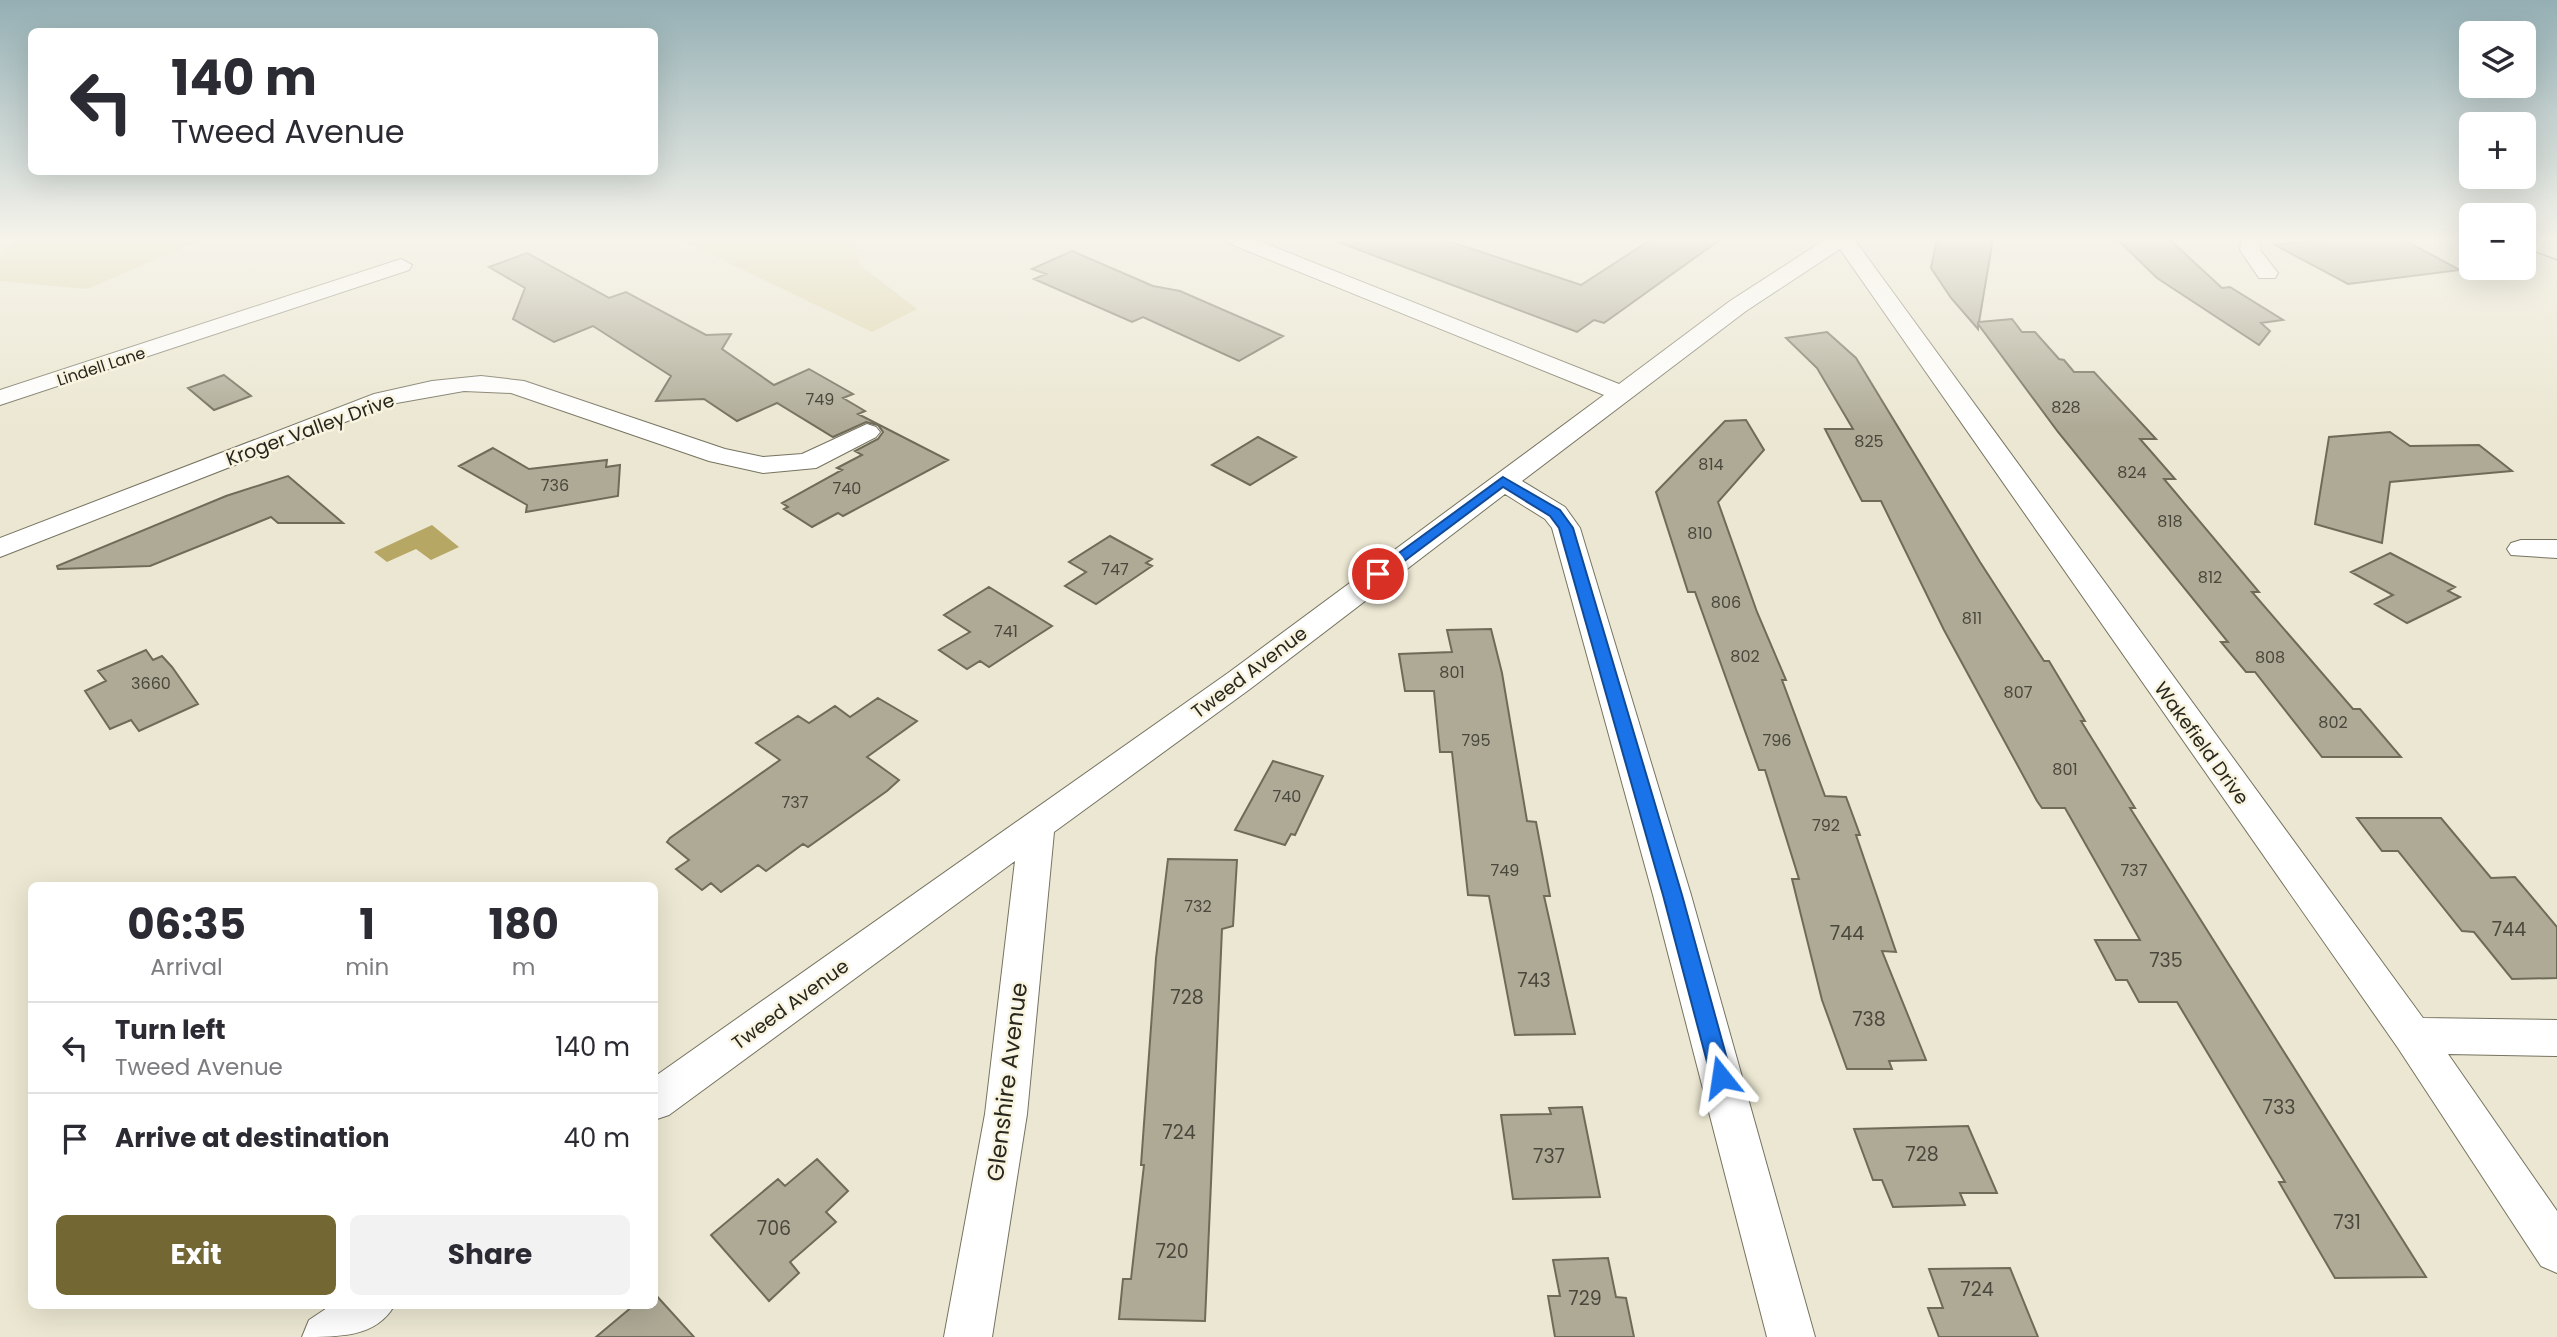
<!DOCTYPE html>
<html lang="en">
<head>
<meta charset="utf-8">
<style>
  body { margin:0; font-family:Poppins,sans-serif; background:#f2f2f3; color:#2b2b33; height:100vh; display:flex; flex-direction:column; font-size:26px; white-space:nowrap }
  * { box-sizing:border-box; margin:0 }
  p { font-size:23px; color:#7c7c81 }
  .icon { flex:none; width:38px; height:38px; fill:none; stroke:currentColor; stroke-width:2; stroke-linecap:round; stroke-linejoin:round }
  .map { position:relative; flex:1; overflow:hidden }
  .details { position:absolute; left:28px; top:882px; width:630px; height:427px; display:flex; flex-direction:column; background:#fff; border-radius:10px; box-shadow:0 7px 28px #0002 }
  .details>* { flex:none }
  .hud { position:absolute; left:28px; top:28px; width:630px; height:147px; border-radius:10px; box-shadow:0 7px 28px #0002; background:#fff; color:#2b2b33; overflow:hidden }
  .buttons { position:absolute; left:2459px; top:21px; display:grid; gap:14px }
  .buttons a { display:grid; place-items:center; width:77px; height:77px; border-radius:10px; background:#fff; box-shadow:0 7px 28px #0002; font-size:35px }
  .pin { position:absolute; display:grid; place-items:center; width:60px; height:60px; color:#fff; margin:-30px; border:4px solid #fff; border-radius:50%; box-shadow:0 2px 7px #0007 }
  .me { position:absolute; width:77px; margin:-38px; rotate:345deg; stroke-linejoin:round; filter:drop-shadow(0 0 5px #0008) }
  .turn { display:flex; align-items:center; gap:24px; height:147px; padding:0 28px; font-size:32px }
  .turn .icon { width:91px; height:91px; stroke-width:2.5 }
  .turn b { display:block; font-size:49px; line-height:60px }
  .eta { display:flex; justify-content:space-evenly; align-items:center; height:119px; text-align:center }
  .eta b { font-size:42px; font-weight:700; line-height:49px }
  .cta { display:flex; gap:14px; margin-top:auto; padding:14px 28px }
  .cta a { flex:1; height:80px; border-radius:10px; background:#736734; color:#fff; font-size:28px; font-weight:700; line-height:80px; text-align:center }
  .cta a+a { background:#f2f2f3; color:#2b2b33 }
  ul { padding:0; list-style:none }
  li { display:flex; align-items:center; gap:21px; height:91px; padding:0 28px; border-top:2px solid #e1e1e2 }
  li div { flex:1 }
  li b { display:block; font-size:26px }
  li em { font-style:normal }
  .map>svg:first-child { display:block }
  .green { fill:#ded5ac }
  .water { fill:#b6a765 }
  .building { fill:#aeaa96; stroke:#6f6b59; stroke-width:2 }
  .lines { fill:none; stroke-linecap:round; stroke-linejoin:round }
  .minor-casing { stroke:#767360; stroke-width:2 }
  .secondary-casing { stroke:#767360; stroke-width:3 }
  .minor { fill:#fff; fill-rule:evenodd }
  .secondary { fill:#f8f2d5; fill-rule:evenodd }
  .route { fill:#1a73e8; stroke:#114b97; stroke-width:2 }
  .labels { text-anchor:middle; stroke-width:5; stroke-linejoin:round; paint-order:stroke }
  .far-street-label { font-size:16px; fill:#28271f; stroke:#f9f4df }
  .number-label { font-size:16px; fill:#4a483d }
  .street-label { font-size:19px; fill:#28271f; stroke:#f9f4df }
  .near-number-label { font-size:19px; fill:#4a483d }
  .near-street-label { font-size:23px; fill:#28271f; stroke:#f9f4df }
</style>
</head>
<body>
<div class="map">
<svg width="2557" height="1337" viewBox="0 0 2557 1337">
  <rect width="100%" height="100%" fill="#ebe7d2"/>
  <path class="green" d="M 16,239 L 203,239 L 87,289 L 0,281 L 0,256 Z
    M 679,239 L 853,239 L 860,265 L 917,309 L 872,332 Z"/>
  <path class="water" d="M 432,525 L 459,547 L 431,560 L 416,549 L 387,562 L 374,552 Z"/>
  <path class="building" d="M 1339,239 L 1442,239 L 1581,285 L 1652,239 L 1721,239 L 1604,323 L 1594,320 L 1577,332 L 1338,242 Z
    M 1937,239 L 1993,239 L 1979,322 L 2012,319 L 2022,332 L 2035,332 L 2059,359 L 2064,360 L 2074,372 L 2094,372 L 2156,439 L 2140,439 L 2175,479 L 2164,479 L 2259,592 L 2252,592 L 2353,709 L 2360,709 L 2401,757 L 2322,757 L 2255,672 L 2246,672 L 2221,642 L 2228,642 L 2058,432 L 1978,324 L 1978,329 L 1951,298 L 1931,268 Z
    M 2117,239 L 2169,239 L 2222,288 L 2230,287 L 2283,320 L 2261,323 L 2270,331 L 2259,345 L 2157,278 Z
    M 2328,239 L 2402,239 L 2460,270 L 2348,284 L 2275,245 Z
    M 1072,251 L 1153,286 L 1180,291 L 1283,336 L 1239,361 L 1143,317 L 1132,322 L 1034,279 L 1046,274 L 1032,269 Z
    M 527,253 L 609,298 L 626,292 L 706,335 L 731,334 L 722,349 L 774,385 L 809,369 L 853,394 L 843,398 L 865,411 L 858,414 L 948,460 L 843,516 L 838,513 L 812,527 L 784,509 L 788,507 L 782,503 L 842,470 L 837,468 L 862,455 L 855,451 L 878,439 L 883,432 L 878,425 L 866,422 L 833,437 L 777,403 L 737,421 L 704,399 L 656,401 L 671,376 L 593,326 L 554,342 L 513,319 L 525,288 L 489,267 Z
    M 1827,332 L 1856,358 L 1980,562 L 2044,661 L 2049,661 L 2085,721 L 2081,721 L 2135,808 L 2130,808 L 2426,1277 L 2335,1278 L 2279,1182 L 2285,1182 L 2177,1002 L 2139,1002 L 2127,980 L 2116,980 L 2095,940 L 2140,940 L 2065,808 L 2042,808 L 2037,801 L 1944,630 L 1881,501 L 1862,501 L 1825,429 L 1853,429 L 1817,368 L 1786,338 Z
    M 224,375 L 251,396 L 214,410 L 188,388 Z
    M 1746,420 L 1764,450 L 1718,502 L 1757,612 L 1786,680 L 1782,680 L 1825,796 L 1846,797 L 1860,835 L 1856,835 L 1896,952 L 1882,951 L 1926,1060 L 1889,1061 L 1892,1069 L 1847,1069 L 1822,1000 L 1792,879 L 1799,879 L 1765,770 L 1759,770 L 1695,592 L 1688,592 L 1656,492 L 1725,421 Z
    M 2390,432 L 2410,446 L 2479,445 L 2512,471 L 2390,482 L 2382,543 L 2315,524 L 2329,437 Z
    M 1258,437 L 1296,457 L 1250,485 L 1212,465 Z
    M 493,448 L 529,469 L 607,460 L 606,467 L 620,465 L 618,496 L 526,512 L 527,505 L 459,466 Z
    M 288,476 L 343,523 L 278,523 L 271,517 L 150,566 L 58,569 L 57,566 L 226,496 Z
    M 1110,536 L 1152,559 L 1146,563 L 1152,566 L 1096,604 L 1065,586 L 1086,572 L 1069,562 Z
    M 2390,553 L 2455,587 L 2448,591 L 2460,597 L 2407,623 L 2375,604 L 2393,595 L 2351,572 Z
    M 989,587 L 1052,626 L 989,667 L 980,661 L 967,669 L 939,650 L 970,632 L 944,615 Z
    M 1491,629 L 1502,673 L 1527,821 L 1536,822 L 1550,896 L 1544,896 L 1575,1034 L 1515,1035 L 1489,896 L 1468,895 L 1452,752 L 1440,752 L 1434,691 L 1405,691 L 1399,654 L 1452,652 L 1447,630 Z
    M 146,650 L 153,660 L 162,656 L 172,667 L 198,704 L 139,731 L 131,720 L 110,729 L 85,691 L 106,681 L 98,671 Z
    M 878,698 L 917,721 L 867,757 L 899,780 L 887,791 L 808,847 L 803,844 L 766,871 L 758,865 L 721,892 L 711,883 L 702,890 L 676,869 L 689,860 L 667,842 L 670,838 L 780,760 L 756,743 L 798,716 L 809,723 L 835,706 L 850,717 Z
    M 1273,761 L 1323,776 L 1295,835 L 1291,834 L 1285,845 L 1235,830 Z
    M 2357,818 L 2441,818 L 2491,878 L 2515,877 L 2557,927 L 2557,978 L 2512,979 L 2474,932 L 2462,931 L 2398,851 L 2382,851 Z
    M 1168,859 L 1237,860 L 1233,926 L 1222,929 L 1205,1321 L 1119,1319 L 1123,1279 L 1131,1279 L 1144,1165 L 1141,1165 L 1156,958 Z
    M 1582,1107 L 1600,1197 L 1513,1199 L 1501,1115 L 1551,1114 L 1549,1108 Z
    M 1968,1126 L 1997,1193 L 1960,1193 L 1965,1205 L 1893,1207 L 1882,1180 L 1873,1180 L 1854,1129 Z
    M 817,1159 L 848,1191 L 826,1212 L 836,1222 L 790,1262 L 799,1273 L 769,1301 L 711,1235 L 778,1179 L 785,1186 Z
    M 1608,1258 L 1616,1297 L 1626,1298 L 1634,1337 L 1555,1337 L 1548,1296 L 1560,1296 L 1553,1260 Z
    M 2010,1268 L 2038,1337 L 1939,1337 L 1928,1308 L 1943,1308 L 1929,1269 Z
    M 654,1293 L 694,1337 L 596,1337 L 633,1306 L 654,1306 Z"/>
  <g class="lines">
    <g class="minor-casing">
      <path id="minor" d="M 1225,239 L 1254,239 L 1619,384 L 1730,301 L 1826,239 L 1854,239 L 2423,1018 L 2557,1020 L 2557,1056 L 2448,1054 L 2557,1211 L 2557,1273 L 2541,1266 L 2398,1048 L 1840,249 L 1746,311 L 1522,481 L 1565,507 L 1580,528 L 1691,895 L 1815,1337 L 1767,1337 L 1653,895 L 1552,528 L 1545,519 L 1505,494 L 1250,689 L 1054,832 L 1027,1114 L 992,1337 L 944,1337 L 985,1114 L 1015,861 L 669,1115 L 654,1120 L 654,1077 L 1228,673 L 1604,395 L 1228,243 Z
        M 2241,239 L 2261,239 L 2260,250 L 2278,273 L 2275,278 L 2259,278 L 2240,250 Z
        M 401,259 L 412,265 L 409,270 L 0,405 L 0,390 Z
        M 481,376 L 524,381 L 725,449 L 763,457 L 802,454 L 867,424 L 876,427 L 880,432 L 876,437 L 816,468 L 763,473 L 709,461 L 511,393 L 464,391 L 391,404 L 0,557 L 0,538 L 374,394 L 432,381 Z
        M 2521,540 L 2557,540 L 2557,558 L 2511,555 L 2507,549 L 2511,543 Z
        M 330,1306 L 394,1306 C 376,1337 340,1337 302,1337 L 309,1320 Z"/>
    </g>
    <g class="secondary-casing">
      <path id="secondary" d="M 2524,239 L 2557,242 L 2557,259 L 2524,247 Z"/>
    </g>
    <use href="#minor" class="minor"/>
    <use href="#secondary" class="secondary"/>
  </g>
  <linearGradient id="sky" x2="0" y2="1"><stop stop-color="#94afb4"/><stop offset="0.56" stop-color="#f6f4eb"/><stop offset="1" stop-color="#f6f4eb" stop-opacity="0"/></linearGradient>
  <rect width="2557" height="427" fill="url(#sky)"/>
  <path class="route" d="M 1503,477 L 1560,510 L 1573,528 L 1682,895 L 1732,1077 L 1729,1083 L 1721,1086 L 1714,1083 L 1711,1077 L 1663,895 L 1559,528 L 1550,516 L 1503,487 L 1383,577 L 1373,577 L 1370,574 Z"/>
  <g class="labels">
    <g class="far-street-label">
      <text transform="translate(101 366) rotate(-18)" y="6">Lindell Lane</text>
    </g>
    <g class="number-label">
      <text x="820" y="405">749</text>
      <text x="2066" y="413">828</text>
      <text x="1869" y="447">825</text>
      <text x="1711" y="470">814</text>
      <text x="2132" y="478">824</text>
      <text x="555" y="491">736</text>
      <text x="847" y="494">740</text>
      <text x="2170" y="527">818</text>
      <text x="1700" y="539">810</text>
      <text x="1115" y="575">747</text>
      <text x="2210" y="583">812</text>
      <text x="1726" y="608">806</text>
      <text x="1972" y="624">811</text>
      <text x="1006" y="637">741</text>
      <text x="1745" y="662">802</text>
      <text x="2270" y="663">808</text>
      <text x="1452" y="678">801</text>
      <text x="151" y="689">3660</text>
      <text x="2018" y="698">807</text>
      <text x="2333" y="728">802</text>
      <text x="1476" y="746">795</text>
      <text x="1777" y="746">796</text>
      <text x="2065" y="775">801</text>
      <text x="1287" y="802">740</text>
      <text x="795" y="808">737</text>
      <text x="1826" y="831">792</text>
      <text x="1505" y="876">749</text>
      <text x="2134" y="876">737</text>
      <text x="1198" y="912">732</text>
    </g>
    <g class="street-label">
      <text transform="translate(310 429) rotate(-20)" y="7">Kroger Valley Drive</text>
      <text transform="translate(1249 672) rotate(-37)" y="7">Tweed Avenue</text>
      <text transform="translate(2202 743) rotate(54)" y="7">Wakefield Drive</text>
      <text transform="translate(790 1004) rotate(-36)" y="7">Tweed Avenue</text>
    </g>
    <g class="near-number-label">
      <text x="2509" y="936">744</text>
      <text x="1847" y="940">744</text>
      <text x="2166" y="967">735</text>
      <text x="1534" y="987">743</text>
      <text x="1187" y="1004">728</text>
      <text x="1869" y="1026">738</text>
      <text x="2279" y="1114">733</text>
      <text x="1179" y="1139">724</text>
      <text x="1922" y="1161">728</text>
      <text x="1549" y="1163">737</text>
      <text x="2347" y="1229">731</text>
      <text x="774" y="1235">706</text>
      <text x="1172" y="1258">720</text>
      <text x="1977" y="1296">724</text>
      <text x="1585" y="1305">729</text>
    </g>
    <g class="near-street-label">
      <text transform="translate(1007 1082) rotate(-83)" y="8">Glenshire Avenue</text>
    </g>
  </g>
</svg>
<div class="buttons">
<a><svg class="icon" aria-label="layers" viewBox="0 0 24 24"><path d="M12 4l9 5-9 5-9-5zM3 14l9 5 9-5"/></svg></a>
<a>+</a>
<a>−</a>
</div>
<div class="pin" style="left:1378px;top:574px;background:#d93025"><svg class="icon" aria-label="arrive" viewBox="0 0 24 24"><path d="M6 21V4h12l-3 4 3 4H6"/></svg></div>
<svg class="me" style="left:1721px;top:1077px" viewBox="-20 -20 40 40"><path d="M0-17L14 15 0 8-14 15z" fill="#1a73e8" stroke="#fff" stroke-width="4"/></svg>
<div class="hud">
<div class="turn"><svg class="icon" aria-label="left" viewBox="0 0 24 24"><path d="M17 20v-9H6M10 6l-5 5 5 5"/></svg><div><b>140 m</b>Tweed Avenue</div></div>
</div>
<section class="details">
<div class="eta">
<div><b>06:35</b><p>Arrival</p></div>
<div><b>1</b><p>min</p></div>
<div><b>180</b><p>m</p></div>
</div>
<ul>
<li><svg class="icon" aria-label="left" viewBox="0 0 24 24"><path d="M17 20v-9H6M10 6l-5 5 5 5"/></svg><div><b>Turn left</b><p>Tweed Avenue</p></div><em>140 m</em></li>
<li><svg class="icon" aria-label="arrive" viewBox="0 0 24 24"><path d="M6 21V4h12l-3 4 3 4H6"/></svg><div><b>Arrive at destination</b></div><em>40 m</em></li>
</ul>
<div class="cta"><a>Exit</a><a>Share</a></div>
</section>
</div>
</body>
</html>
